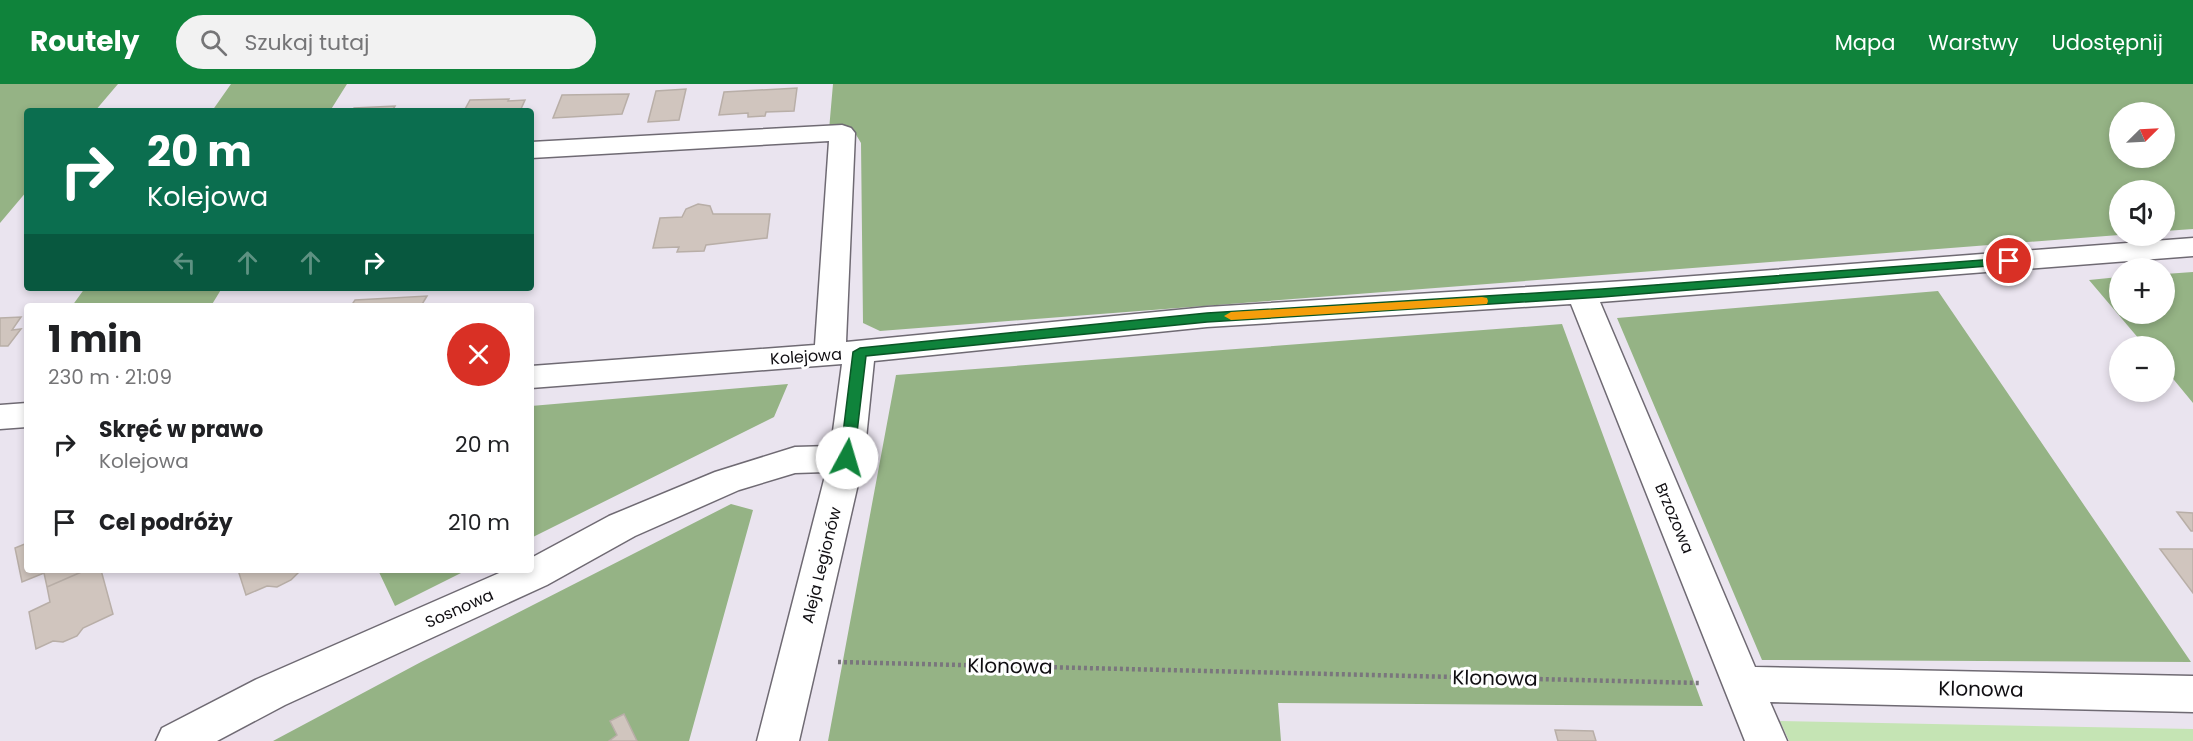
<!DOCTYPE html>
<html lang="pl">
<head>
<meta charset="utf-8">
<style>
  body { margin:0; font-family:Poppins,sans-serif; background:#f2f2f2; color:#202124; height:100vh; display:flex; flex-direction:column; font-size:22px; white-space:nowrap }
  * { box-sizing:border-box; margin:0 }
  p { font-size:20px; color:#757577 }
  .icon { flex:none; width:33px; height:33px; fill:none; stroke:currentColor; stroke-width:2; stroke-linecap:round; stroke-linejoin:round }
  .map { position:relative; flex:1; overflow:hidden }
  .panel { position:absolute; left:24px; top:219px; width:510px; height:270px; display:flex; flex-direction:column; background:#fff; border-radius:6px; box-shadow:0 3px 9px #0003 }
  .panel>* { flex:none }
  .banner { position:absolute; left:24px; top:24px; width:510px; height:183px; border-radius:6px; box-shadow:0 3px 9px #0003; background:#0b6e4f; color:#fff; overflow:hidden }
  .needle { width:39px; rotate:66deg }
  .tools { position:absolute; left:2109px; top:18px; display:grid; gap:12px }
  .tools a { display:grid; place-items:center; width:66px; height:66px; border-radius:50%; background:#fff; box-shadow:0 3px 9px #0003; font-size:30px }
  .pin { position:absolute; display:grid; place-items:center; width:51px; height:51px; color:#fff; margin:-26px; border:3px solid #fff; border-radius:50%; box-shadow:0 2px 6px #0007 }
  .me { position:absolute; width:66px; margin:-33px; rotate:6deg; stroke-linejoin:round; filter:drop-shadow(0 0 4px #0008) }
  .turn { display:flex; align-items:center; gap:21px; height:126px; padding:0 24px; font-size:27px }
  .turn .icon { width:78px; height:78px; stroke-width:2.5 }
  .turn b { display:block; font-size:42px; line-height:51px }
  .lanes { display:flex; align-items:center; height:57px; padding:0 24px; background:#0003; justify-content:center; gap:30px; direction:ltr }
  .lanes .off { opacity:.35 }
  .round { display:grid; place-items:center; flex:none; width:63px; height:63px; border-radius:32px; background:#f2f2f2 }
  .overview { display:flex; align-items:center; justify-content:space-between; height:102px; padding:0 24px }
  h1 { font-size:36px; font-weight:700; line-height:45px }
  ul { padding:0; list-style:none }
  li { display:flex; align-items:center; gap:18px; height:78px; padding:0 24px }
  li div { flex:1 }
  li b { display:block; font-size:22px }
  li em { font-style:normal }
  header { display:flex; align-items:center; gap:36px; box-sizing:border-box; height:84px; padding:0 30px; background:#0f833b; color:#fff }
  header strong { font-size:28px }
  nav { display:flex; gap:33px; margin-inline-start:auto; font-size:21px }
  .search { width:420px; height:54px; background:#f2f2f2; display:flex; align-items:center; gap:15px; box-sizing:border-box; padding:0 21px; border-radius:33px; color:#757577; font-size:22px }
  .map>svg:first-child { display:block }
  .green { fill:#c5e4b4 }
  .forest { fill:#95b385; fill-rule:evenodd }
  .building { fill:#d0c5be; stroke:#b8aea7; stroke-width:1.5 }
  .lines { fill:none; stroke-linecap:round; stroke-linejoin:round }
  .minor-casing { stroke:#6f6a73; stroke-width:3 }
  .path { stroke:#7a767d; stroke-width:4.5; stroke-dasharray:3 3; stroke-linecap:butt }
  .minor { fill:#fff; fill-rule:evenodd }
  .route { fill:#0f833b; stroke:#0a5526; stroke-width:1.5 }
  .slow { fill:#f59e0b }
  .labels { text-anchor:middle; stroke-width:6; stroke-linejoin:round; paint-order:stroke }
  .street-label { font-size:16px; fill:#100e12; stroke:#fff }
  .near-street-label { font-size:20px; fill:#100e12; stroke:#fff }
</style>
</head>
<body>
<header>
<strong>Routely</strong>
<div class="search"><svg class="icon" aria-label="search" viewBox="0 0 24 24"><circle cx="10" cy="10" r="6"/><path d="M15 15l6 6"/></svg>Szukaj tutaj</div>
<nav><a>Mapa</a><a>Warstwy</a><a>Udostępnij</a></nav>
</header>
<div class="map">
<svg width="2193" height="657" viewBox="0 0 2193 657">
  <rect width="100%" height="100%" fill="#eae4ef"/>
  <path class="green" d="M 1780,637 L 2193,645 L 2193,657 L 1789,657 Z"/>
  <path class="forest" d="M 0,0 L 118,0 L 95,27 L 27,27 L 27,107 L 0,139 Z
    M 231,0 L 347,0 L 330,27 L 212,27 Z
    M 833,0 L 2193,0 L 2193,145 L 2165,147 L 2164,106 L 2120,106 L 2119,151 L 880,247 L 863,239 L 861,59 L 855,49 L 829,46 ZM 2120,28 L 2164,28 L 2164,74 L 2120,74 Z
    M 2193,188 L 2193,319 L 2165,285 L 2164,262 L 2145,262 L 2089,196 L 2119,193 L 2120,230 L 2164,230 L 2165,190 Z
    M 85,204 L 222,204 L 211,222 L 72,222 Z
    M 1938,207 L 2191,578 L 1762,576 L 1617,234 Z
    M 1562,240 L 1703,622 L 1278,619 L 1281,657 L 828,657 L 896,291 Z
    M 788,300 L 774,333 L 531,454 L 531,322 Z
    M 731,420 L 753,426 L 689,657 L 273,657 L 421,578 Z
    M 378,486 L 467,486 L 395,522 Z"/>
  <path class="building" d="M 797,4 L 794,27 L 766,28 L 765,32 L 748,33 L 748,29 L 719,31 L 724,8 Z
    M 686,5 L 679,36 L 648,38 L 656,7 Z
    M 629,10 L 622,30 L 553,34 L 562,11 Z
    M 509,15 L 508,17 L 525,16 L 520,27 L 464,27 L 470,16 Z
    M 395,22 L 392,27 L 352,27 L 354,24 Z
    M 698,120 L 710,122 L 713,130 L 770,130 L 767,154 L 706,161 L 704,167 L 677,168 L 679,163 L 653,164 L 660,134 L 682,133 L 686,125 Z
    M 427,212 L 421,222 L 351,222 L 355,216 Z
    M 21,233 L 12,246 L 21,245 L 8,262 L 0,262 L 0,234 Z
    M 2177,428 L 2193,429 L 2193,447 L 2191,447 Z
    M 27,459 L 27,486 L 86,486 L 47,503 L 44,489 L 22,498 L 15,464 Z
    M 2160,465 L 2193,465 L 2193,509 Z
    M 86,486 L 101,486 L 113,530 L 83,544 L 77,552 L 63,558 L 53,557 L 36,565 L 29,528 L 50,518 L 47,503 Z
    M 238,486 L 301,486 L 291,496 L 277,503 L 267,502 L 246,511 Z
    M 624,630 L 637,657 L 609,657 L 617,651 L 610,637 Z
    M 1555,646 L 1593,647 L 1596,657 L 1558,657 Z"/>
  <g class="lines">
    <g class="minor-casing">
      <path id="minor" d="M 842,41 L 851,44 L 855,49 L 846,258 L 1207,223 L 1641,196 L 2193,154 L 2193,172 L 1600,218 L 1755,583 L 2193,592 L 2193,628 L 1770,618 L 1787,657 L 1745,657 L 1571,220 L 1207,243 L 874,277 L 864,374 L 799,657 L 757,657 L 826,388 L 795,389 L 739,406 L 635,452 L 547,501 L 285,621 L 217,657 L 156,657 L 162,644 L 257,595 L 506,486 L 531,486 L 531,474 L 609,432 L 715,388 L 795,363 L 831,362 L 842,280 L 531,304 L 531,282 L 815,261 L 829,57 L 531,74 L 531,58 Z
        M 27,319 L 27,343 L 0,345 L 0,321 Z"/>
    </g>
    <path class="path" d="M 838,578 L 1700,599"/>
    <use href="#minor" class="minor"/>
  </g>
  <path class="route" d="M 2009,174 L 2015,177 L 2013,180 L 1602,213 L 1207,238 L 866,272 L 854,374 L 847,380 L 840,374 L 853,268 L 860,264 L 1207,229 L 1602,205 Z"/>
  <path class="slow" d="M 1482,213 L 1487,214 L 1488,217 L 1487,220 L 1231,236 L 1224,232 L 1231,228 Z"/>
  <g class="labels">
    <g class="street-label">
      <text transform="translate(806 272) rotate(-4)" y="6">Kolejowa</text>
      <text transform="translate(1675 434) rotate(67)" y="6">Brzozowa</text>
      <text transform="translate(821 481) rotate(-76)" y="6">Aleja Legionów</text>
      <text transform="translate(459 524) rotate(-24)" y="6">Sosnowa</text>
    </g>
    <g class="near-street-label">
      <text transform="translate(1010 582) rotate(1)" y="7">Klonowa</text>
      <text transform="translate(1495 594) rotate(1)" y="7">Klonowa</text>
      <text transform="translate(1981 605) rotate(1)" y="7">Klonowa</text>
    </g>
  </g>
</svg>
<div class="tools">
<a><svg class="needle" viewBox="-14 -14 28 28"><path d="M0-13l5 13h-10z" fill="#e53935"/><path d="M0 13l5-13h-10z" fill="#757577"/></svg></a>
<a><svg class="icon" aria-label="sound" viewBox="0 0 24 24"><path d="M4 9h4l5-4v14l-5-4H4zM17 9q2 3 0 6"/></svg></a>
<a>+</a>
<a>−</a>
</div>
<div class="pin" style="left:2009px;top:177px;background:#d93025"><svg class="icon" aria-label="arrive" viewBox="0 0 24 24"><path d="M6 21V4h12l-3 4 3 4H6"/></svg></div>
<svg class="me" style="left:847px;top:374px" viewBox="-20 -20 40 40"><circle r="19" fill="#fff"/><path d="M0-13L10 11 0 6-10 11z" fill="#0f833b"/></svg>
<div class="banner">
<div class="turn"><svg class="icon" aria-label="right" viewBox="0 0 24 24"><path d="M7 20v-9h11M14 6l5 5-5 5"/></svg><div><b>20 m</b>Kolejowa</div></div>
<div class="lanes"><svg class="icon off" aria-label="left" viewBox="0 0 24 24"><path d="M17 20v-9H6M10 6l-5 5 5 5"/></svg><svg class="icon off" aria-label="ahead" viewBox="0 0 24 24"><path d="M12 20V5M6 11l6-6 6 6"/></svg><svg class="icon off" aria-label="ahead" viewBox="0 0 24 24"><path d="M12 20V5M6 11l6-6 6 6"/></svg><svg class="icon" aria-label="right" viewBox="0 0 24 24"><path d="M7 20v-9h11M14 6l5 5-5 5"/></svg></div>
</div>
<section class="panel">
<div class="overview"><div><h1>1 min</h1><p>230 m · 21:09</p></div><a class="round" style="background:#d93025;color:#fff"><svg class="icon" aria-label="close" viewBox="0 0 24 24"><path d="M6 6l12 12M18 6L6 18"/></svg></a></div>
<ul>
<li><svg class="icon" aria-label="right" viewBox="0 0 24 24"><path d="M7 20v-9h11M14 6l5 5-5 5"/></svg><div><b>Skręć w prawo</b><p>Kolejowa</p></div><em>20 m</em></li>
<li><svg class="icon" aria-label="arrive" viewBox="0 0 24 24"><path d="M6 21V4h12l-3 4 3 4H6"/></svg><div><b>Cel podróży</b></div><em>210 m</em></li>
</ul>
</section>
</div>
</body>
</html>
